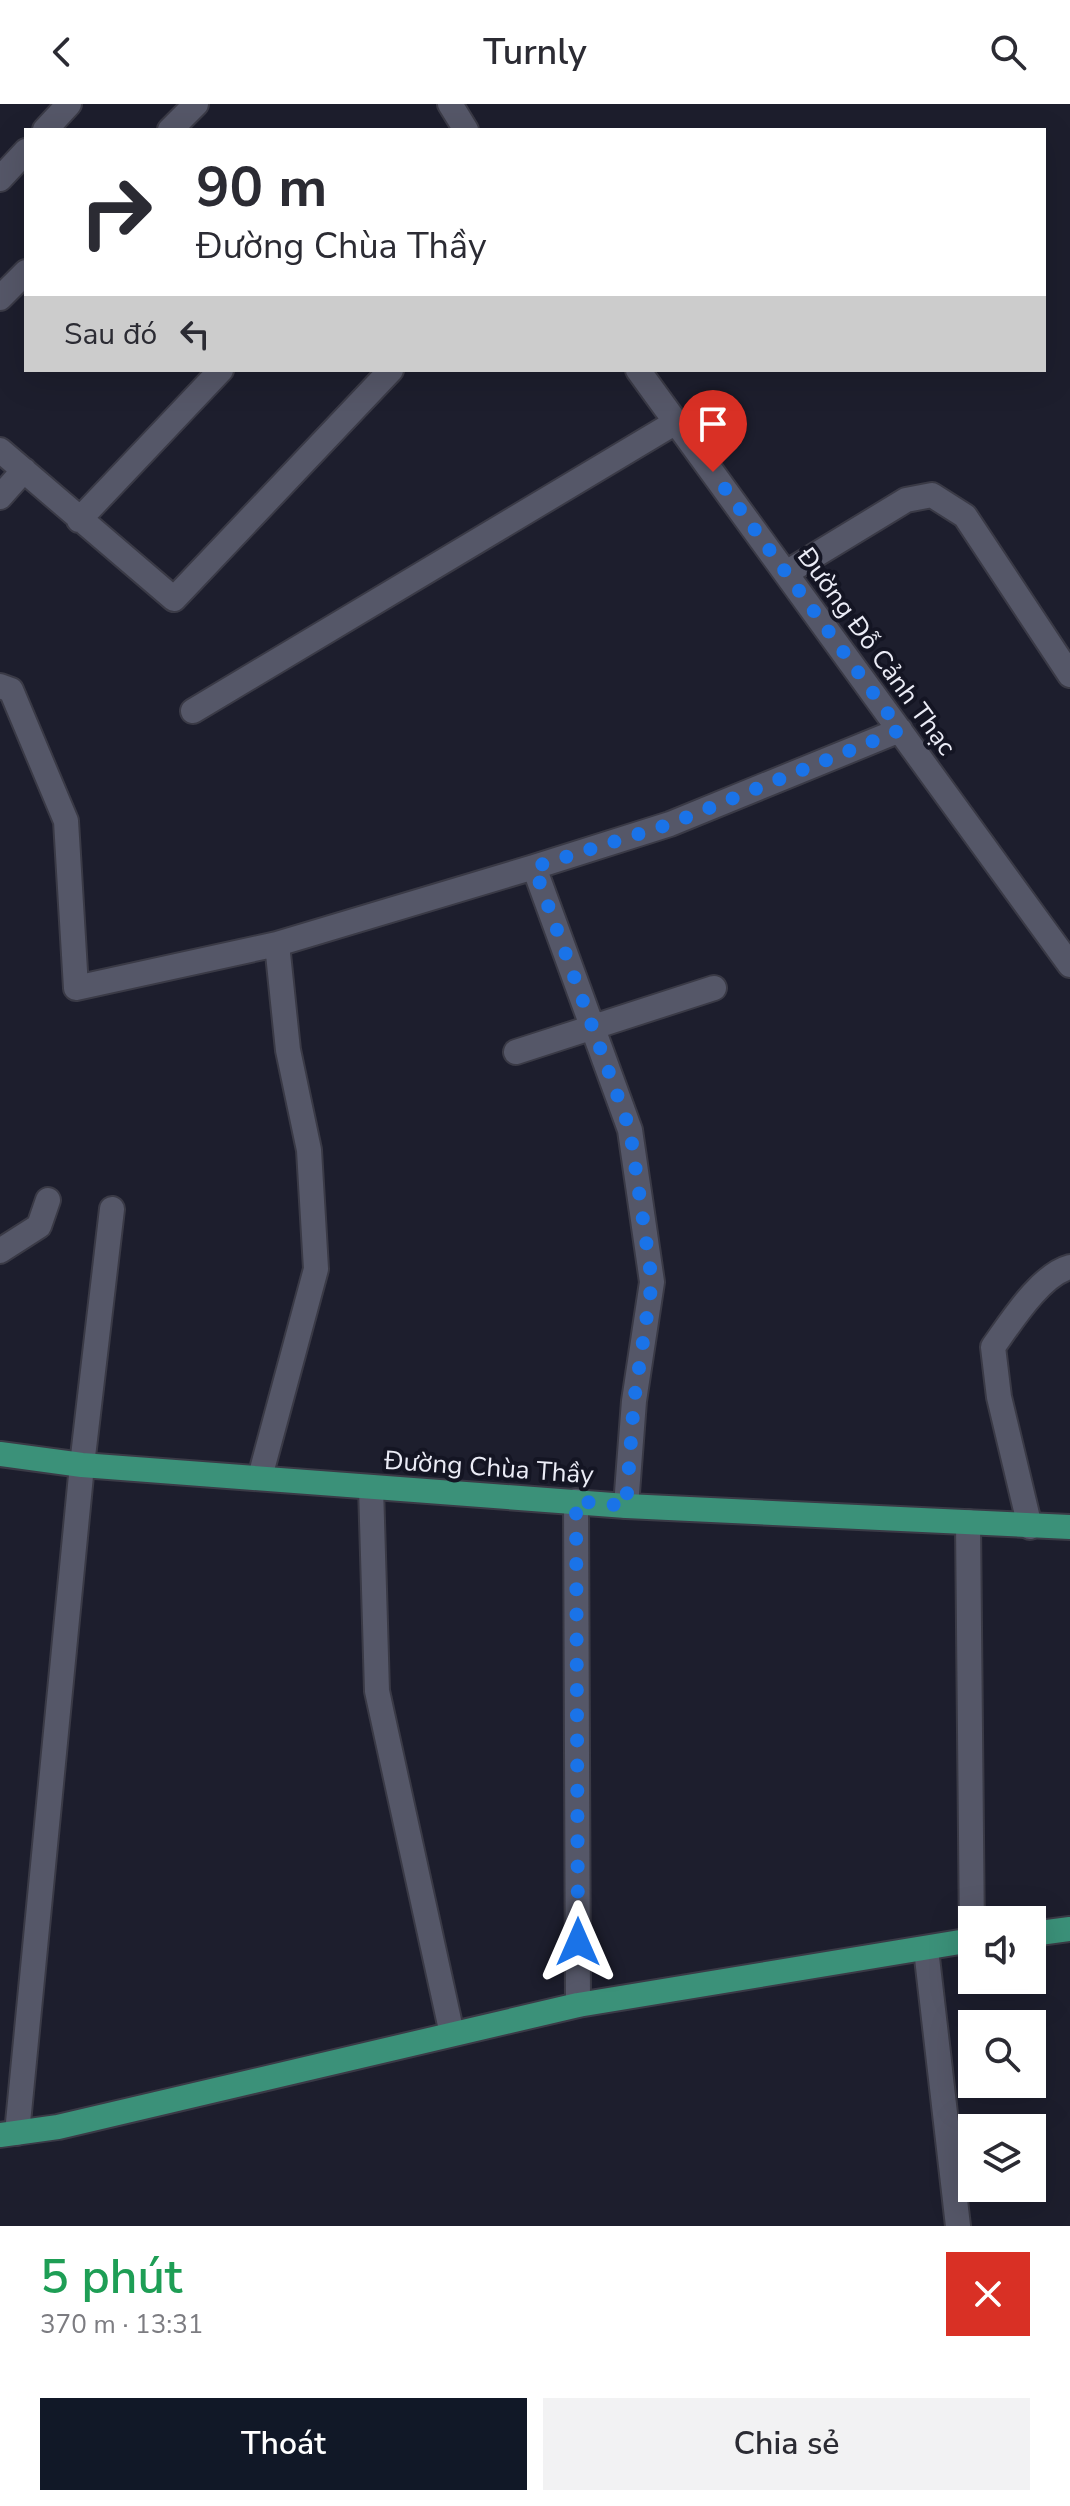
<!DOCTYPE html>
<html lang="vi">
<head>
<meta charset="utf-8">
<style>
  body { margin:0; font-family:"Nunito Sans",sans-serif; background:#f2f2f3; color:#2b2b33; height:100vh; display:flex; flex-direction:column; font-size:30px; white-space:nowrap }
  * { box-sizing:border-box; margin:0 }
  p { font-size:26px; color:#7c7c81 }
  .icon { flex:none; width:44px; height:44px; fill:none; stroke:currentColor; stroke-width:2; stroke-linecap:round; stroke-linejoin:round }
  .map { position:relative; height:2122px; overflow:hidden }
  .side { display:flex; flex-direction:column; background:#fff; flex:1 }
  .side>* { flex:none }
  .hud { position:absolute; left:24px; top:24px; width:1022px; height:244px; border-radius:0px; box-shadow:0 8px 32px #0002; background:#fff; color:#2b2b33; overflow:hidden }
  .fabs { position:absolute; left:958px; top:1802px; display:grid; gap:16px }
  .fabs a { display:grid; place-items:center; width:88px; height:88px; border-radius:0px; background:#fff; box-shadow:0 8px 32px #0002; font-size:40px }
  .pin { position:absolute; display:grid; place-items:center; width:68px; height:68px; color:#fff; margin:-82px -34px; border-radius:50% 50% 50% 0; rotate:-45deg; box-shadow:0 0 8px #0007 }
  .pin .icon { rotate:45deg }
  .me { position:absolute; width:88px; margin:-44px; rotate:0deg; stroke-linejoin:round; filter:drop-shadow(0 0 6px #0008) }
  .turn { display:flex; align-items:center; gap:28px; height:168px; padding:0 40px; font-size:36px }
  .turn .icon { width:104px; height:104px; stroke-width:2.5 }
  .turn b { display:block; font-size:56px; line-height:68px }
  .then { display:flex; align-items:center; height:76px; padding:0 40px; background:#0003; gap:16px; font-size:30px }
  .round { display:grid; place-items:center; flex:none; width:84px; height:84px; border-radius:0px; background:#f2f2f3 }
  .summary { display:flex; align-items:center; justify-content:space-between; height:136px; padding:0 40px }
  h1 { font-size:48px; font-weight:600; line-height:60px; color:#1e9e55 }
  .action { display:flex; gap:16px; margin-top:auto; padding:16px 40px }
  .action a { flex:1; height:92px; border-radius:0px; background:#111827; color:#fff; font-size:32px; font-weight:600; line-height:92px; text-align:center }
  .action a+a { background:#f2f2f3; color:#2b2b33 }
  header { display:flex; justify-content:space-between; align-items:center; height:104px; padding:0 40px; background:#fff; font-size:36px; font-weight:600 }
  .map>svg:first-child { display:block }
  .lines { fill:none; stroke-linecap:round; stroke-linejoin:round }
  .minor-casing { stroke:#3a3a46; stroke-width:28 }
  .major-casing { stroke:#3a3a46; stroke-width:28 }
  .minor { stroke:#555768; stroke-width:24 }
  .major { stroke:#3b9179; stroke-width:24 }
  .route { stroke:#1a73e8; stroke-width:14; stroke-dasharray:0 25.2 }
  .labels { text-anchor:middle; stroke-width:8; stroke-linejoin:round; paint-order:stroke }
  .street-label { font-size:26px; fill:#ebecf6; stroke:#141523 }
</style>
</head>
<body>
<header><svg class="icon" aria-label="back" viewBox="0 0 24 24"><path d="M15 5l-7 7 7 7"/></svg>Turnly<svg class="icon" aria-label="search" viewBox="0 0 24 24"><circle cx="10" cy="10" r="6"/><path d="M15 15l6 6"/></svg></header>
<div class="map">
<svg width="1070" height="2122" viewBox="0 0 1070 2122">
  <rect width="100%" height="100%" fill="#1d1e2d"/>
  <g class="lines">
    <g class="minor-casing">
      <path id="minor" d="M 450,0 L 466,26
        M 45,26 L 69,0
        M 170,26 L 196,0
        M 0,75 L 26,47
        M 0,194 L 26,168
        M 638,266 L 1070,861
        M 0,346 L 174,495 L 391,266
        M 0,393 L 24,366
        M 79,416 L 221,266
        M 786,469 L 906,396 L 932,391 L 965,412 L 1070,571
        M 0,582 L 11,586 L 66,717 L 76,884 L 277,840 L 534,763 L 670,720 L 900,626
        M 193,607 L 676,318
        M 534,763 L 630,1026 L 652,1178 L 634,1297 L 626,1402
        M 516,948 L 714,884
        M 0,1147 L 39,1122 L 48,1096
        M 260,1373 L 316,1165 L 309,1046 L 288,946 L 277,840
        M 371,1383 L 377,1587 L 452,1930
        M 576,1397 L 578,1901
        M 968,1418 L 972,1836
        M 1030,1423 L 999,1293 L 993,1243 C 1011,1218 1040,1171 1070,1163
        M 926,1845 L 958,2122
        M 17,2029 L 82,1361 L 112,1105"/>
    </g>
    <g class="major-casing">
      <path id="major" d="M 0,1350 L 82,1361 L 626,1402 L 1070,1423
        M 1032,1830 L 1070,1825
        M 0,2031 L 58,2023 L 578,1901 L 972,1836"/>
    </g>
    <use href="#minor" class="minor"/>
    <use href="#major" class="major"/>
  </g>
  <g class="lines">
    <path class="route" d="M 578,1838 L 576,1397 L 626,1402 L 634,1297 L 652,1178 L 630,1026 L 534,763 L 670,720 L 900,626 L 713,368"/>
  </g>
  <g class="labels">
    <g class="street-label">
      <text transform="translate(877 547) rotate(54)" y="9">Đường Đỗ Cảnh Thạc</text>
      <text transform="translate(489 1363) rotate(4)" y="9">Đường Chùa Thầy</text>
    </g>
  </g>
</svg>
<div class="fabs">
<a><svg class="icon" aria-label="sound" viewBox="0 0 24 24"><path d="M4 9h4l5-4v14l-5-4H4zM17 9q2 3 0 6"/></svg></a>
<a><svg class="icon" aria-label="search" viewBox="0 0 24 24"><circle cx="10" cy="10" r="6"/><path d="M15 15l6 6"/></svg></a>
<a><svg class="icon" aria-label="layers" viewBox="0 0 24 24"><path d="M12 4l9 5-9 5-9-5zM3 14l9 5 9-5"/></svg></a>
</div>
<div class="pin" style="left:713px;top:368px;background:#d93025"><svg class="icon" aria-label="arrive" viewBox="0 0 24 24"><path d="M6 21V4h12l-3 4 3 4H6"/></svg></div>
<svg class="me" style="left:578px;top:1838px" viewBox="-20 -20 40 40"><path d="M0-17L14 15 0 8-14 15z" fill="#1a73e8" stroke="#fff" stroke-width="4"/></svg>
<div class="hud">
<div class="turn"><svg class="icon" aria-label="right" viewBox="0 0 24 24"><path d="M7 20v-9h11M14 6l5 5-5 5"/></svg><div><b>90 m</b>Đường Chùa Thầy</div></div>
<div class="then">Sau đó<svg class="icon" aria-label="left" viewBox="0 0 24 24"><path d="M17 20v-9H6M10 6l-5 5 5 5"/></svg></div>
</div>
</div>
<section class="side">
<div class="summary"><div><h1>5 phút</h1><p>370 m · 13:31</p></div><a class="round" style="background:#d93025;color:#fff"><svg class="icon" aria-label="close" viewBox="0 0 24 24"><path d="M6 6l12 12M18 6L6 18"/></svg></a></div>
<div class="action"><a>Thoát</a><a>Chia sẻ</a></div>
</section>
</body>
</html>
